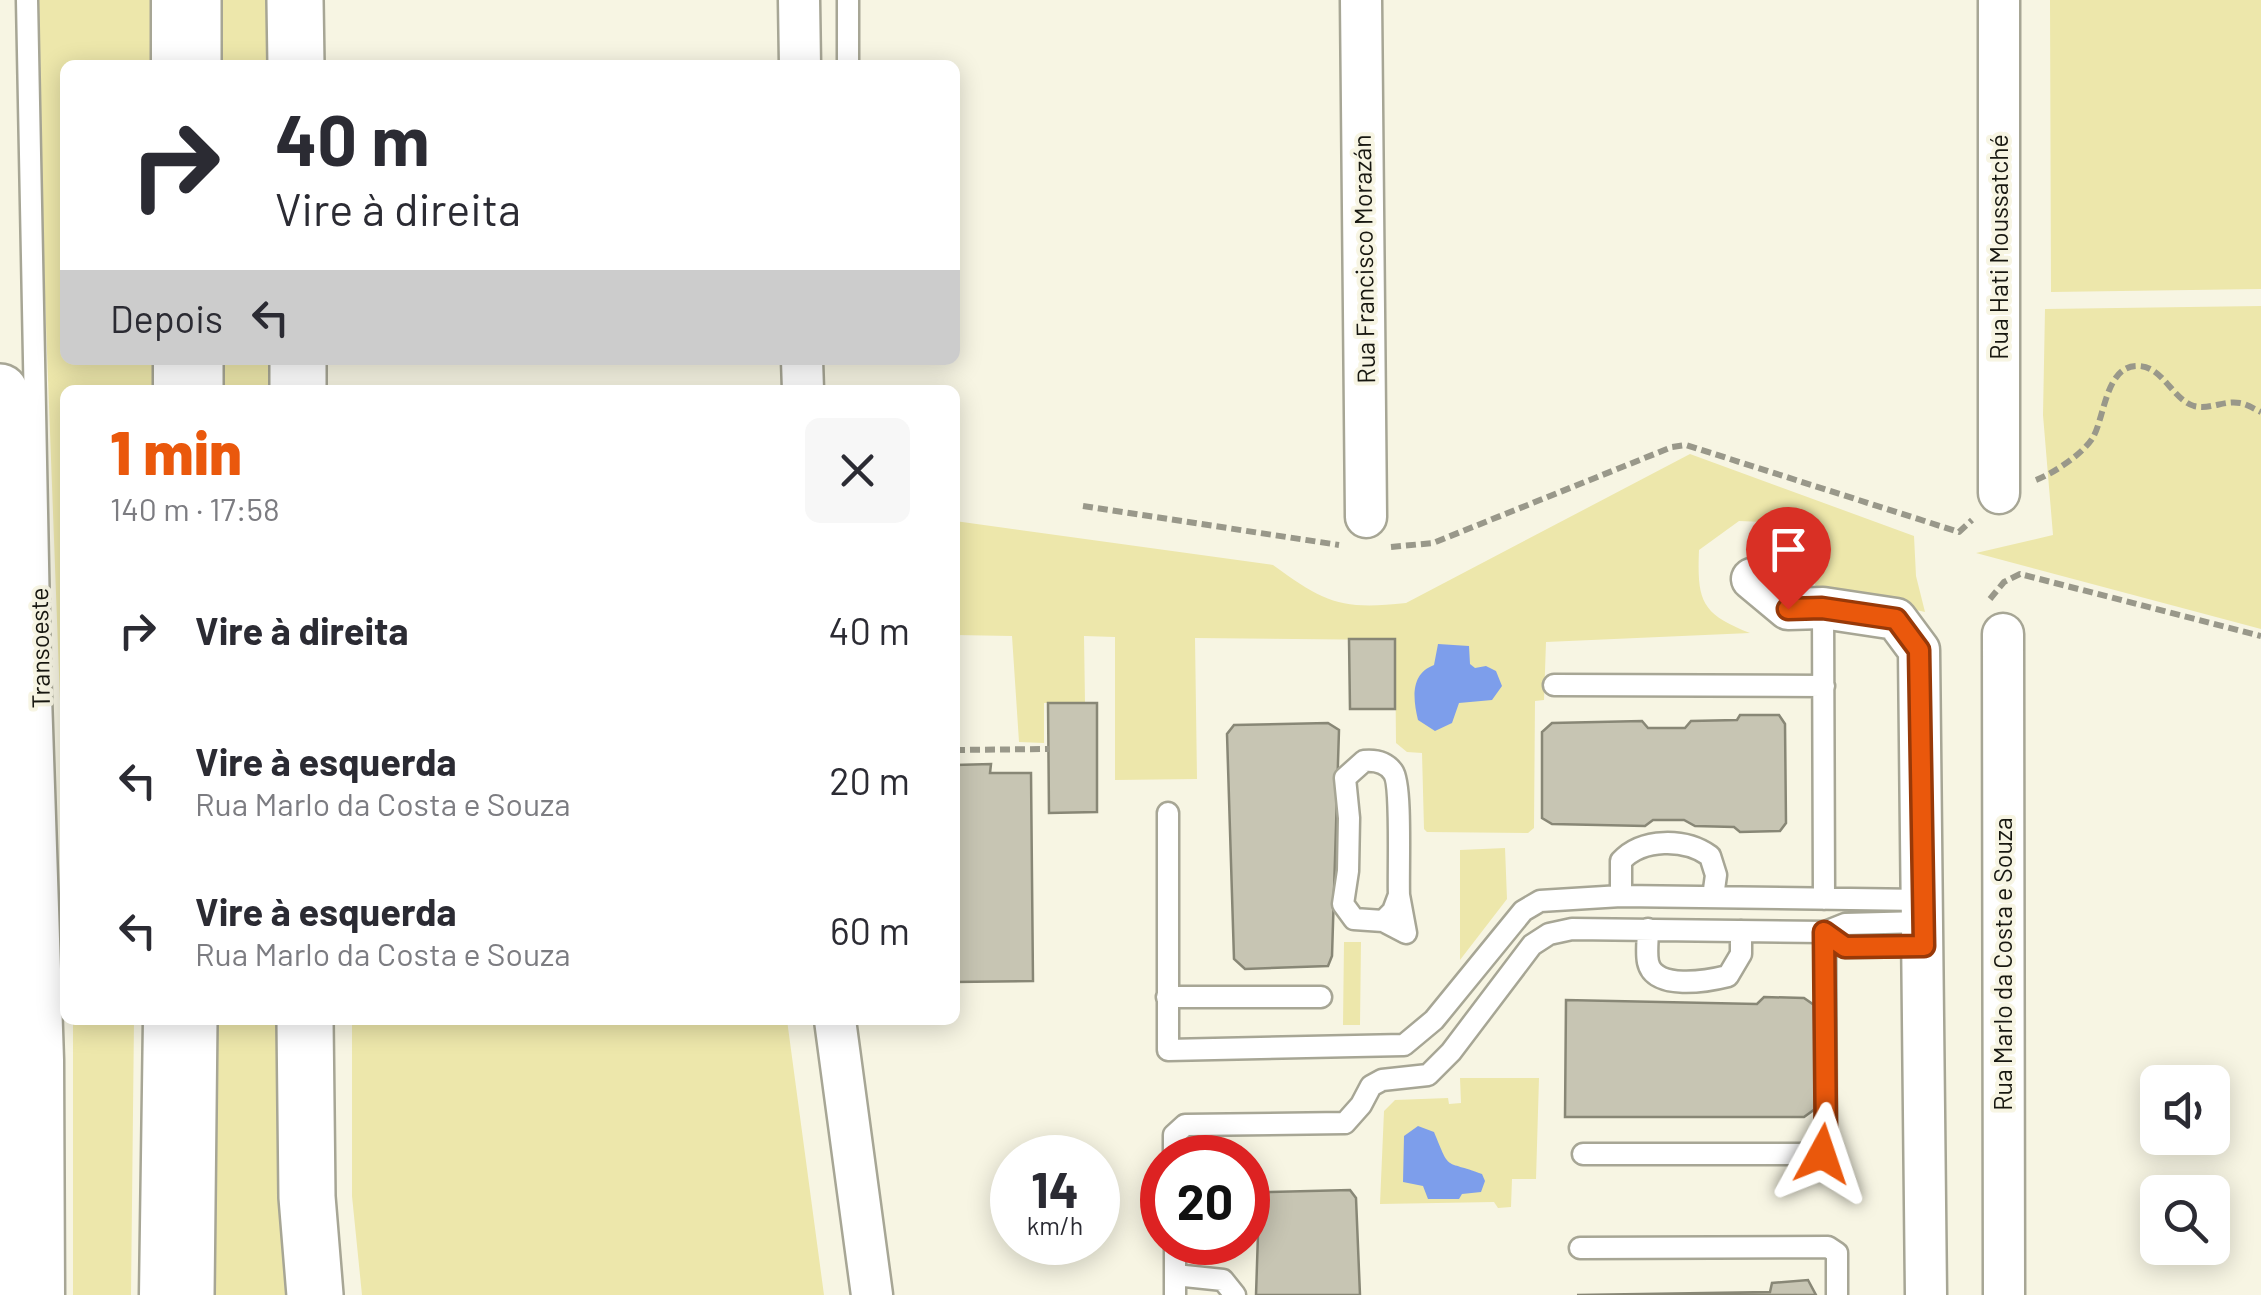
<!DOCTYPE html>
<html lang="pt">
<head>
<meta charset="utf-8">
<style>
  body { margin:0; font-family:Barlow,sans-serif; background:#f7f7f7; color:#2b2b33; height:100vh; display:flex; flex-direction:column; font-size:38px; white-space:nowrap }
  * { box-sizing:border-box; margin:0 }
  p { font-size:32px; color:#7c7c81 }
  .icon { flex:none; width:55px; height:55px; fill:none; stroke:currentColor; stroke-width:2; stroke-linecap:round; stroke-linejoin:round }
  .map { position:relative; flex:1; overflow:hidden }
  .sheet { position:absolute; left:60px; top:385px; width:900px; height:640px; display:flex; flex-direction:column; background:#fff; border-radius:15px; box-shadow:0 5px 25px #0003 }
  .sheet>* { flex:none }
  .guide { position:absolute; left:60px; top:60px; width:900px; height:305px; border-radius:15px; box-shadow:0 5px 25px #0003; background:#fff; color:#2b2b33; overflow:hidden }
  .controls { position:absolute; left:2140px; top:1065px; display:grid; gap:20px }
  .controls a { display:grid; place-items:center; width:90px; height:90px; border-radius:15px; background:#fff; box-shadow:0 5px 25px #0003; font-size:50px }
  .speed { position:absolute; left:990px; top:1135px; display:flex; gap:20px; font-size:50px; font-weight:700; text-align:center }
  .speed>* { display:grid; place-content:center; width:130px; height:130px; border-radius:50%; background:#fff; box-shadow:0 5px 25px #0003; line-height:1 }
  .speed small { font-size:25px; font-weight:400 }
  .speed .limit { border:15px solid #d22; background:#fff; color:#111 }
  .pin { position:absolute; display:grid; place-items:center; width:85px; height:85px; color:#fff; margin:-102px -42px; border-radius:50% 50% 50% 0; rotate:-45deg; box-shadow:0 0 10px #0007 }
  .pin .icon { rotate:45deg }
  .me { position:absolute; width:110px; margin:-55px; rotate:5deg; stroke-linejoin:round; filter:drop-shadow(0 0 8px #0008) }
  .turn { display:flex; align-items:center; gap:35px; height:210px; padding:0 50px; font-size:45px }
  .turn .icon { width:130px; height:130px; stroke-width:2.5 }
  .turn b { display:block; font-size:70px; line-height:85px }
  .then { display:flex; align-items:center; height:95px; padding:0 50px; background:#0003; gap:20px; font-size:38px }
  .round { display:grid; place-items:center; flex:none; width:105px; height:105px; border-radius:15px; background:#f7f7f7 }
  .headline { display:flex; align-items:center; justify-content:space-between; height:170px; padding:0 50px }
  h1 { font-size:60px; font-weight:800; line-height:75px; color:#ea580c }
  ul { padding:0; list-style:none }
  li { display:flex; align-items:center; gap:30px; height:150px; padding:0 50px }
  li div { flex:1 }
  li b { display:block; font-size:38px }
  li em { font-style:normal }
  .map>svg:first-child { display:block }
  .green { fill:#ede7ab }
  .water { fill:#7d9eeb }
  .building { fill:#c7c5b3; stroke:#888776; stroke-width:2.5 }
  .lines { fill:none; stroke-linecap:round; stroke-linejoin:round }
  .service-casing { stroke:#a7a695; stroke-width:25 }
  .minor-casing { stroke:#a7a695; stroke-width:45 }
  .secondary-casing { stroke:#a7a695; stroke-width:60 }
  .trunk-casing { stroke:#a7a695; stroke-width:60 }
  .path { stroke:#99988a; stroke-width:6; stroke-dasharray:10 5; stroke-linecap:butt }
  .service { stroke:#fff; stroke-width:20 }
  .minor { stroke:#fff; stroke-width:40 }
  .secondary { stroke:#fff; stroke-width:55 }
  .trunk { stroke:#fff; stroke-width:55 }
  .route-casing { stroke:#983908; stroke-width:25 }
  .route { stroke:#ea580c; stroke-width:18 }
  .labels { text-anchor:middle; stroke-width:8; stroke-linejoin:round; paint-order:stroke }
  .street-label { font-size:25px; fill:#171710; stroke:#f7f5e3 }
</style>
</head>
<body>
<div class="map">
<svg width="2261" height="1295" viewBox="0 0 2261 1295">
  <rect width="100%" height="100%" fill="#f7f5e3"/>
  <path class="green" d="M 34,0 L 150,0 L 152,65 L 65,65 L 65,360 L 154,360 L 154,390 L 65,390 L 65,836 Z
    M 218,0 L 268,0 L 268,65 L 218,65 Z
    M 2050,0 L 2261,0 L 2261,289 L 2051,292 Z
    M 2261,306 L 2261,629 L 1976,553 L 2053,535 L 2043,415 L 2045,309 Z
    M 219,360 L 270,360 L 271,390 L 219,390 Z
    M 1690,454 L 1914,536 L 1916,576 L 1925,612 L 1816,587 L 1800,543 L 1786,530 L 1764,522 L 1739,521 L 1699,550 C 1697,601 1701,614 1750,633 L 1546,642 L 1544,700 L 1535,701 L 1534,828 L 1528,833 L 1427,832 L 1424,829 L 1422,753 L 1407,752 L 1396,743 L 1395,640 L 1195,638 L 1197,779 L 1115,780 L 1115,637 L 1084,636 L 1085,703 L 1044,703 L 1044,743 L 1019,742 L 1012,636 L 955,635 L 955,521 L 1273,565 C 1325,603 1341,610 1406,603 Z
    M 1505,848 L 1507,899 L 1460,960 L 1460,850 Z
    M 1344,942 L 1361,942 L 1360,1025 L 1343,1025 Z
    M 73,1020 L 134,1020 L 131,1295 L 73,1295 Z
    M 215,1020 L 280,1020 L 285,1295 L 214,1295 Z
    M 352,1020 L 787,1020 L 824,1295 L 362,1295 L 352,1196 Z
    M 1460,1078 L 1539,1078 L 1536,1179 L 1512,1179 L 1511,1207 L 1498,1208 L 1494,1202 L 1380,1204 L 1384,1111 L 1395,1100 L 1448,1098 L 1449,1104 L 1461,1103 Z"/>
  <path class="water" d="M 1438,644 L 1469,646 L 1470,664 L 1475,668 L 1486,666 L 1496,671 L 1502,686 L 1492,700 L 1459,703 L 1452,723 L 1435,731 L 1418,720 C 1413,699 1410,674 1434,665 Z
    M 1418,1126 L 1434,1132 C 1451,1173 1443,1159 1482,1174 L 1485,1181 L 1481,1192 L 1462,1194 L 1459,1199 L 1428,1199 L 1423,1186 L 1403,1182 L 1404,1136 Z"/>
  <path class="building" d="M 1349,639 L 1395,639 L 1395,709 L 1350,709 Z
    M 1048,703 L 1097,703 L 1097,812 L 1049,813 Z
    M 1740,715 L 1779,715 L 1785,724 L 1786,823 L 1780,831 L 1740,832 L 1734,827 L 1695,826 L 1684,820 L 1653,820 L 1645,826 L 1552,824 L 1542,818 L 1542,732 L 1552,723 L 1642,721 L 1648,728 L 1685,728 L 1691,721 L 1737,720 Z
    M 1328,723 L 1339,730 L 1332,956 L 1328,966 L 1245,969 L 1234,959 L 1227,734 L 1234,725 Z
    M 991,764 L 990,773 L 1031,773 L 1033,981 L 955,982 L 955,765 Z
    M 1764,997 L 1804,998 L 1814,1005 L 1815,1109 L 1804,1117 L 1565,1117 L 1566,1000 L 1757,1004 Z
    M 1350,1190 L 1356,1198 L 1360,1295 L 1256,1295 L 1259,1204 L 1267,1192 Z
    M 1808,1280 L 1816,1295 L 1577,1295 L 1770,1292 L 1772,1283 Z"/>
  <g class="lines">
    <g class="service-casing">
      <path id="service" d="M 27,0 L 40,666 L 53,1060 L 54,1295
        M 162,0 L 162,65
        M 848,65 L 848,0
        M 164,360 L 164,390
        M 1823,608 L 1824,899
        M 1554,685 L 1824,686
        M 1168,813 L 1168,1050 L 1404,1045 L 1434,1020 L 1523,911 L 1540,901 L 1621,896 L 1923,900
        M 1621,896 L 1621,861 C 1642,838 1685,838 1710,856 L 1716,875 L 1713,897
        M 1383,921 L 1393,911 L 1399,895 C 1398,873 1402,784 1393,772 C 1386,762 1375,760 1364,761 L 1345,778 L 1349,818 L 1348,871 L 1343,904 L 1354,919 L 1383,921 L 1406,933 L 1399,895
        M 1648,929 C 1648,939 1646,952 1648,962 C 1654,991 1708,981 1728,976 L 1741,954 L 1741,931
        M 1825,932 L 1845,947 L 1924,946
        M 1167,997 L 1321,997
        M 1583,1154 L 1822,1154 L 1826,1146 L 1825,932
        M 1174,1158 L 1174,1135 L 1185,1125 L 1345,1123 L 1361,1105 L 1371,1086 L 1382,1080 L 1428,1075 L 1451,1052 L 1532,945 L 1549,934 L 1572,929 L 1825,932 L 1845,924 L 1923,922
        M 1580,1248 L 1828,1247 L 1837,1253 L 1837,1295
        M 1175,1275 L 1223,1280 L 1235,1295
        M 150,1295 L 154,1020
        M 1175,1295 L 1175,1242"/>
    </g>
    <g class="minor-casing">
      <path id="minor" d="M 799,0 L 800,65
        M 1361,0 L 1366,517
        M 1999,0 L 1999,493
        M 802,360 L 803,390
        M 1752,579 L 1788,609 L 1823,608 L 1896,619 L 1919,650 L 1926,1295
        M 2003,634 L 2004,1295
        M 835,1020 L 872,1295"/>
    </g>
    <g class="secondary-casing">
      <path id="secondary" d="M 295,0 L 296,65
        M 298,360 L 298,390
        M 305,1020 L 307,1197 L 315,1295"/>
    </g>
    <g class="trunk-casing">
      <path id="trunk" d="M 193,0 L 193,65
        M 195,360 L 195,390
        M 0,392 L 5,669 L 22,1045 L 20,1295
        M 186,1295 L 189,1020"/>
    </g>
    <path class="path" d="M 2036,480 C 2054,473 2081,455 2092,439 C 2105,419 2105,364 2139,366 C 2163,367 2172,399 2194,406 C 2210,410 2224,400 2240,403 C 2247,404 2254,409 2261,412
      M 1083,506 L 1339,545
      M 1391,547 L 1433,543 L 1672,447 L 1686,445 L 1959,532 L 1972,520
      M 1990,599 L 2004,582 L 2020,574 L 2261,636
      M 955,750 L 1049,749"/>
    <use href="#service" class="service"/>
    <use href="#minor" class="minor"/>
    <use href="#secondary" class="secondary"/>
    <use href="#trunk" class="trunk"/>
  </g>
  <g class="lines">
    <g class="route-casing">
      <path id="route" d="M 1788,609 L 1822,608 L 1896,619 L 1919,650 L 1924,946 L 1845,947 L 1824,932 L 1826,1146 L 1822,1154"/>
    </g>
    <use href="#route" class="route"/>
  </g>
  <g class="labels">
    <g class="street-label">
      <text transform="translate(1999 247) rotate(-90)" y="9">Rua Hati Moussatché</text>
      <text transform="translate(1364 259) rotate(-91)" y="9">Rua Francisco Morazán</text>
      <text transform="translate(40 648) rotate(-91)" y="9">Transoeste</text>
      <text transform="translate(2003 964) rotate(-90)" y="9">Rua Marlo da Costa e Souza</text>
    </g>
  </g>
</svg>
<div class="controls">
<a><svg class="icon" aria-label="sound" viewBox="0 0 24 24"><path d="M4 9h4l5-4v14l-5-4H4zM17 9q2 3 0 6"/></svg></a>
<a><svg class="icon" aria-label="search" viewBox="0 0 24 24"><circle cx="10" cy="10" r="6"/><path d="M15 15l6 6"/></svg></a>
</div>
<div class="speed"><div>14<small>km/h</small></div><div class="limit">20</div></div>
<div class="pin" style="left:1788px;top:609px;background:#d93025"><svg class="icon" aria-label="arrive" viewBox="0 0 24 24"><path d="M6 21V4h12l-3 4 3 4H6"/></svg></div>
<svg class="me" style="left:1822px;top:1154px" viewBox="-20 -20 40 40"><path d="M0-17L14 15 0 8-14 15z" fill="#ea580c" stroke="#fff" stroke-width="4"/></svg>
<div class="guide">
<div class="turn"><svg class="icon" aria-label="right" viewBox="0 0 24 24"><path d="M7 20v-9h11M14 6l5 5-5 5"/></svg><div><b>40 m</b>Vire à direita</div></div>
<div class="then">Depois<svg class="icon" aria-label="left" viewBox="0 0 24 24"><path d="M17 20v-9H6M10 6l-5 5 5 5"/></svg></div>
</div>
<section class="sheet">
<div class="headline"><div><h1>1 min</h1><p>140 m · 17:58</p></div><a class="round"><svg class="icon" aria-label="close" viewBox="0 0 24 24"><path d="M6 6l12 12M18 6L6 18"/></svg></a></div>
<ul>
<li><svg class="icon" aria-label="right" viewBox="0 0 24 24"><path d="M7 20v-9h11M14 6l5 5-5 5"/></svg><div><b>Vire à direita</b></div><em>40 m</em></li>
<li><svg class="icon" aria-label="left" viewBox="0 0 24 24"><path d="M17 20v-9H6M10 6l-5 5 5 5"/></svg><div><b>Vire à esquerda</b><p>Rua Marlo da Costa e Souza</p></div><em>20 m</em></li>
<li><svg class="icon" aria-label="left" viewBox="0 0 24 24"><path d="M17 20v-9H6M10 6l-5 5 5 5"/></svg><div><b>Vire à esquerda</b><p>Rua Marlo da Costa e Souza</p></div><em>60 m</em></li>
</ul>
</section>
</div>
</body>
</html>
